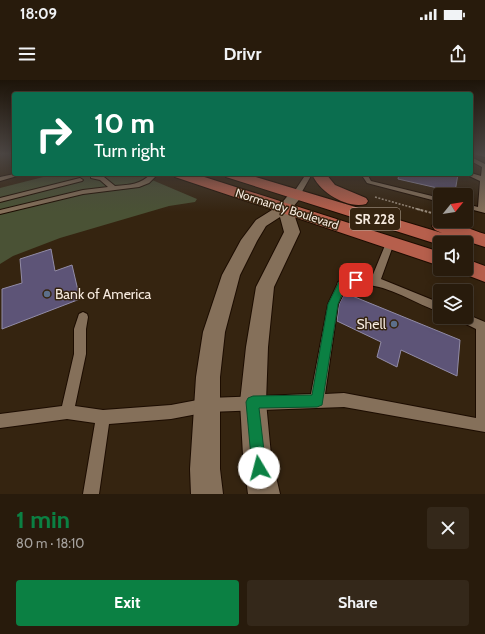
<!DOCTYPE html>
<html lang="en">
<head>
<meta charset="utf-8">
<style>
  body { margin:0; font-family:Cabin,sans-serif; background:#34281a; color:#f1f3f6; height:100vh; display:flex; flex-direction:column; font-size:15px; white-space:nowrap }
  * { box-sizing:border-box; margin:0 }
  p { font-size:13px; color:#a5a19d }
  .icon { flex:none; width:22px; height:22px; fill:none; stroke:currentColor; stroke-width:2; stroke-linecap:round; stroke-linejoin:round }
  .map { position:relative; height:414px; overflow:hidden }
  .side { display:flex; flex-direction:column; background:#281b0c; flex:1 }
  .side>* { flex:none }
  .top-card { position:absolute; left:12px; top:12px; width:461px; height:84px; border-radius:4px; box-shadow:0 2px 10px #0003,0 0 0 1px #44392d; background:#0b6e4f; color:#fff; overflow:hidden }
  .needle { width:26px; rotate:60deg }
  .buttons { position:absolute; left:433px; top:108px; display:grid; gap:8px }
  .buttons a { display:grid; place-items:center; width:40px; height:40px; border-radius:4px; background:#281b0c; box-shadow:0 2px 10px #0003,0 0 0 1px #44392d; font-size:20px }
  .pin { position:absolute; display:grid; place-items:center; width:34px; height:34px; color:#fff; margin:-17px; border-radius:8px; box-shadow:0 2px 6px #0006 }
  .me { position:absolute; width:44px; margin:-22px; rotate:352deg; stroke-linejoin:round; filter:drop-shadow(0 0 3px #0008) }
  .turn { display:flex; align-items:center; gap:14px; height:84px; padding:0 16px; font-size:18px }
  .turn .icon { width:52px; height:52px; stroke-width:2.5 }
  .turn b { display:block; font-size:28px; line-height:34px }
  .round { display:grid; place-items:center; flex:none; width:42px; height:42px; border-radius:4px; background:#34281a }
  .summary { display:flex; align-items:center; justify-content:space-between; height:68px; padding:0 16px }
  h1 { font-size:24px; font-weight:800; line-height:30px; color:#0b8043 }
  .action { display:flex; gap:8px; margin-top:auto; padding:8px 16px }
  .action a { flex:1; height:46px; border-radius:4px; background:#0b8043; color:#fff; font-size:16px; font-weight:800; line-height:46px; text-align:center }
  .action a+a { background:#34281a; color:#f1f3f6 }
  .status { display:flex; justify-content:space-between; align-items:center; height:28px; padding:0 20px; background:#281b0c; direction:ltr }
  .status svg { height:11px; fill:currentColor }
  header { display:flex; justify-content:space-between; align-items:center; height:52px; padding:0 16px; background:#281b0c; font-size:18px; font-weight:800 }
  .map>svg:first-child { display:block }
  .green { fill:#4a5235 }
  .building { fill:#5d5477; stroke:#928ca7 }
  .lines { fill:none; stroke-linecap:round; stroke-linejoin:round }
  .lane-casing { stroke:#1c0c00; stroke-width:2 }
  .street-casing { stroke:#1c0c00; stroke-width:2 }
  .primary-casing { stroke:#1c0c00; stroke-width:2 }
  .path-far1 { stroke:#9b8d7d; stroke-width:1.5; stroke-dasharray:2 1.5; stroke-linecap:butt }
  .path { stroke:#9b8d7d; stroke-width:2; stroke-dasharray:2.5 1.5; stroke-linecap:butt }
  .lane { fill:#85705a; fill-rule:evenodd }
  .street { fill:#85705a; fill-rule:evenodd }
  .primary { fill:#b65f4c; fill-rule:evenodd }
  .route { fill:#0b8043; stroke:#07532c }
  .service-dot { fill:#5c6f8a; stroke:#352410; stroke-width:1.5 }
  .labels { text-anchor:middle; stroke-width:3; stroke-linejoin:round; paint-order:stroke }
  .far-street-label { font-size:12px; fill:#f6eade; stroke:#352410 }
  .shield { fill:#352410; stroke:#bcafa0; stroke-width:1 }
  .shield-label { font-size:13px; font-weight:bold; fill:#f6eade }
  .poi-label { font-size:14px; fill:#f6eade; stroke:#352410; text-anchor:start }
</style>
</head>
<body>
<div class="status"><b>18:09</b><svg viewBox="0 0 49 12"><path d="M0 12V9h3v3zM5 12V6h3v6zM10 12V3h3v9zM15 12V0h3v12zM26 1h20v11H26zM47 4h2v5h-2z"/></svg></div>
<header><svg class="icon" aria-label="menu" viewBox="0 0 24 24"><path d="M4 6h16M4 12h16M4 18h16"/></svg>Drivr<svg class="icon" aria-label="share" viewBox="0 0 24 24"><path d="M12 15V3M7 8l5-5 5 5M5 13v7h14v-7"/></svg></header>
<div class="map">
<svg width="485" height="414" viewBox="0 0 485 414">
  <rect width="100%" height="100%" fill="#352410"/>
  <path class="green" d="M 55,94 L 138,94 L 197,119 L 195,122 L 169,126 L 60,158 L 13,176 L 0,184 L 0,108 Z"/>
  <path class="building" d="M 399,94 L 458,94 L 455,112 L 398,99 Z
    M 51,169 L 55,191 L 72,185 L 80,219 L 2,249 L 2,209 L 22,203 L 20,179 Z
    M 345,213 L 460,260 L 457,296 L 401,270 L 397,287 L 377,277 L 381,262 L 337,241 L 339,224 Z"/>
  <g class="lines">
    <g class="lane-casing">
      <path id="lane" d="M 476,74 L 485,74 L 485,77 L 477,75 Z
        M 471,77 L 485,84 L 485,133 L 466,128 L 466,124 L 478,127 L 480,101 L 465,94 L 471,93 L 481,96 L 482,87 L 471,81 Z
        M 14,94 L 24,94 L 0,101 L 0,97 Z
        M 151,94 L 158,94 L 149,103 L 139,107 L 83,114 L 0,134 L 0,130 L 83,110 L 108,107 L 100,100 L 91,98 L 91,96 L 104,97 L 115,106 C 130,105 141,104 151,94 Z
        M 306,94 L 312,94 L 299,117 L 293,117 L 292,115 Z
        M 361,94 L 367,94 L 371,101 L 440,118 L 440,122 L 367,103 Z
        M 80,98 L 83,100 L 82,101 L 0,122 L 0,118 Z
        M 390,160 L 394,163 L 381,199 L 440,223 L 440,232 C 410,222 378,196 346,208 L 338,224 L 325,314 L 344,313 L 476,338 L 476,249 L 458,240 L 457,237 L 466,237 L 466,234 L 485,242 L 485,352 L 344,327 L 208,332 L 171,339 L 109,344 L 99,414 L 83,414 L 95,343 L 67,339 L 0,348 L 0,334 L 62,326 L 74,274 L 74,249 L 79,234 L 83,232 L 87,234 L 88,237 L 86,249 L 86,274 L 75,326 L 103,330 L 171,325 L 208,318 L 311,314 L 328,224 L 337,205 L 338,202 L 356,196 L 372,197 L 386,163 Z"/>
    </g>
    <g class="street-casing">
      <path id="street" d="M 296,111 L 301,112 L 303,115 L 292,128 L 300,152 L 274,207 L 268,267 L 266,322 L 271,375 L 280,414 L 248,414 L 243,375 L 240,322 L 246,267 L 256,207 L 284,152 L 280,137 L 266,146 L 257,161 L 240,195 L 225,252 L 220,297 L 220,389 L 223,414 L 191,414 L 190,389 L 196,297 L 203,252 L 222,195 L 241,160 L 256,140 L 280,125 L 291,112 Z"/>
    </g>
    <g class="primary-casing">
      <path id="primary" d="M 173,94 L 195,94 L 440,172 L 440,186 L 175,97 Z
        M 224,94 L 246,94 L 442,153 L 435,150 L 432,146 L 435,142 C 449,138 470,150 485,154 L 485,167 L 463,160 L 465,163 L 440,163 L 440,165 L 226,97 Z
        M 312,94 L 326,94 L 335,105 L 366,118 L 368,121 L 366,124 C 347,129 319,112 312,94 Z
        M 466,179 L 485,186 L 485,202 L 459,192 L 457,189 L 466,189 Z"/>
    </g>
    <path class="path-far1" d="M 375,117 L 421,130"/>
    <path class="path" d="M 417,129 L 432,133"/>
    <use href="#lane" class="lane"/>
    <use href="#street" class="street"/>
    <use href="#primary" class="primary"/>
  </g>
  <linearGradient id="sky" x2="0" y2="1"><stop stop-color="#1d1409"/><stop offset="0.56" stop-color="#4b4542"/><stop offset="1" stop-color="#4b4542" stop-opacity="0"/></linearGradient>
  <rect width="485" height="132" fill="url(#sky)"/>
  <path class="route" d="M 356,197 L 361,200 L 359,202 L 345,207 L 338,224 L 322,325 L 317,327 L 259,328 L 266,388 L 264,393 L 259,395 L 254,393 L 252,388 L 246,322 L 248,318 L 253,316 L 312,315 L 328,224 L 339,202 Z"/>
  <g class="service-dot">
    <circle cx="47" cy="214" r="4"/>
    <circle cx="394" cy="244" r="4"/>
  </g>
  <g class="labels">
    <g class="far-street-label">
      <text transform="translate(287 129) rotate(18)" y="4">Normandy Boulevard</text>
    </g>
    <rect class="shield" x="350" y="128" width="50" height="22" rx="3"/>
    <g class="shield-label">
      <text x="375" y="144">SR 228</text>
    </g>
    <g class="poi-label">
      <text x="55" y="219">Bank of America</text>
      <text x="386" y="249" text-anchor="end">Shell</text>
    </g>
  </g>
</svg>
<div class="buttons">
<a><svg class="needle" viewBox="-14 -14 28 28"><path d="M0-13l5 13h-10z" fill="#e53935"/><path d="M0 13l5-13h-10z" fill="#a5a19d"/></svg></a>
<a><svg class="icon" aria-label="sound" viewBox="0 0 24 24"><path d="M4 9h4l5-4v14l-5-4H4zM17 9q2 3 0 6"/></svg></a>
<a><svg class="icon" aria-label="layers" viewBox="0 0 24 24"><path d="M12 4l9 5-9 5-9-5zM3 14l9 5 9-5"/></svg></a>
</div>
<div class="pin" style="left:356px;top:200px;background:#d93025"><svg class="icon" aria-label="arrive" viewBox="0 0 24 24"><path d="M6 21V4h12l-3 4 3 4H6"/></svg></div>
<svg class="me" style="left:259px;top:388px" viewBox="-20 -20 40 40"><circle r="19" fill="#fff"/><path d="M0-13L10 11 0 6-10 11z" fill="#0b8043"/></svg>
<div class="top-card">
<div class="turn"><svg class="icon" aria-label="right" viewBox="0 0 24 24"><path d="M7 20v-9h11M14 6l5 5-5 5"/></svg><div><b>10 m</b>Turn right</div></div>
</div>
</div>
<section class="side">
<div class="summary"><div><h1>1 min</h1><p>80 m · 18:10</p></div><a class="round"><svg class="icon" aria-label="close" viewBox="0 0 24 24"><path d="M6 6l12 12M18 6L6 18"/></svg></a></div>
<div class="action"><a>Exit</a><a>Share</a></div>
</section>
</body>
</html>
